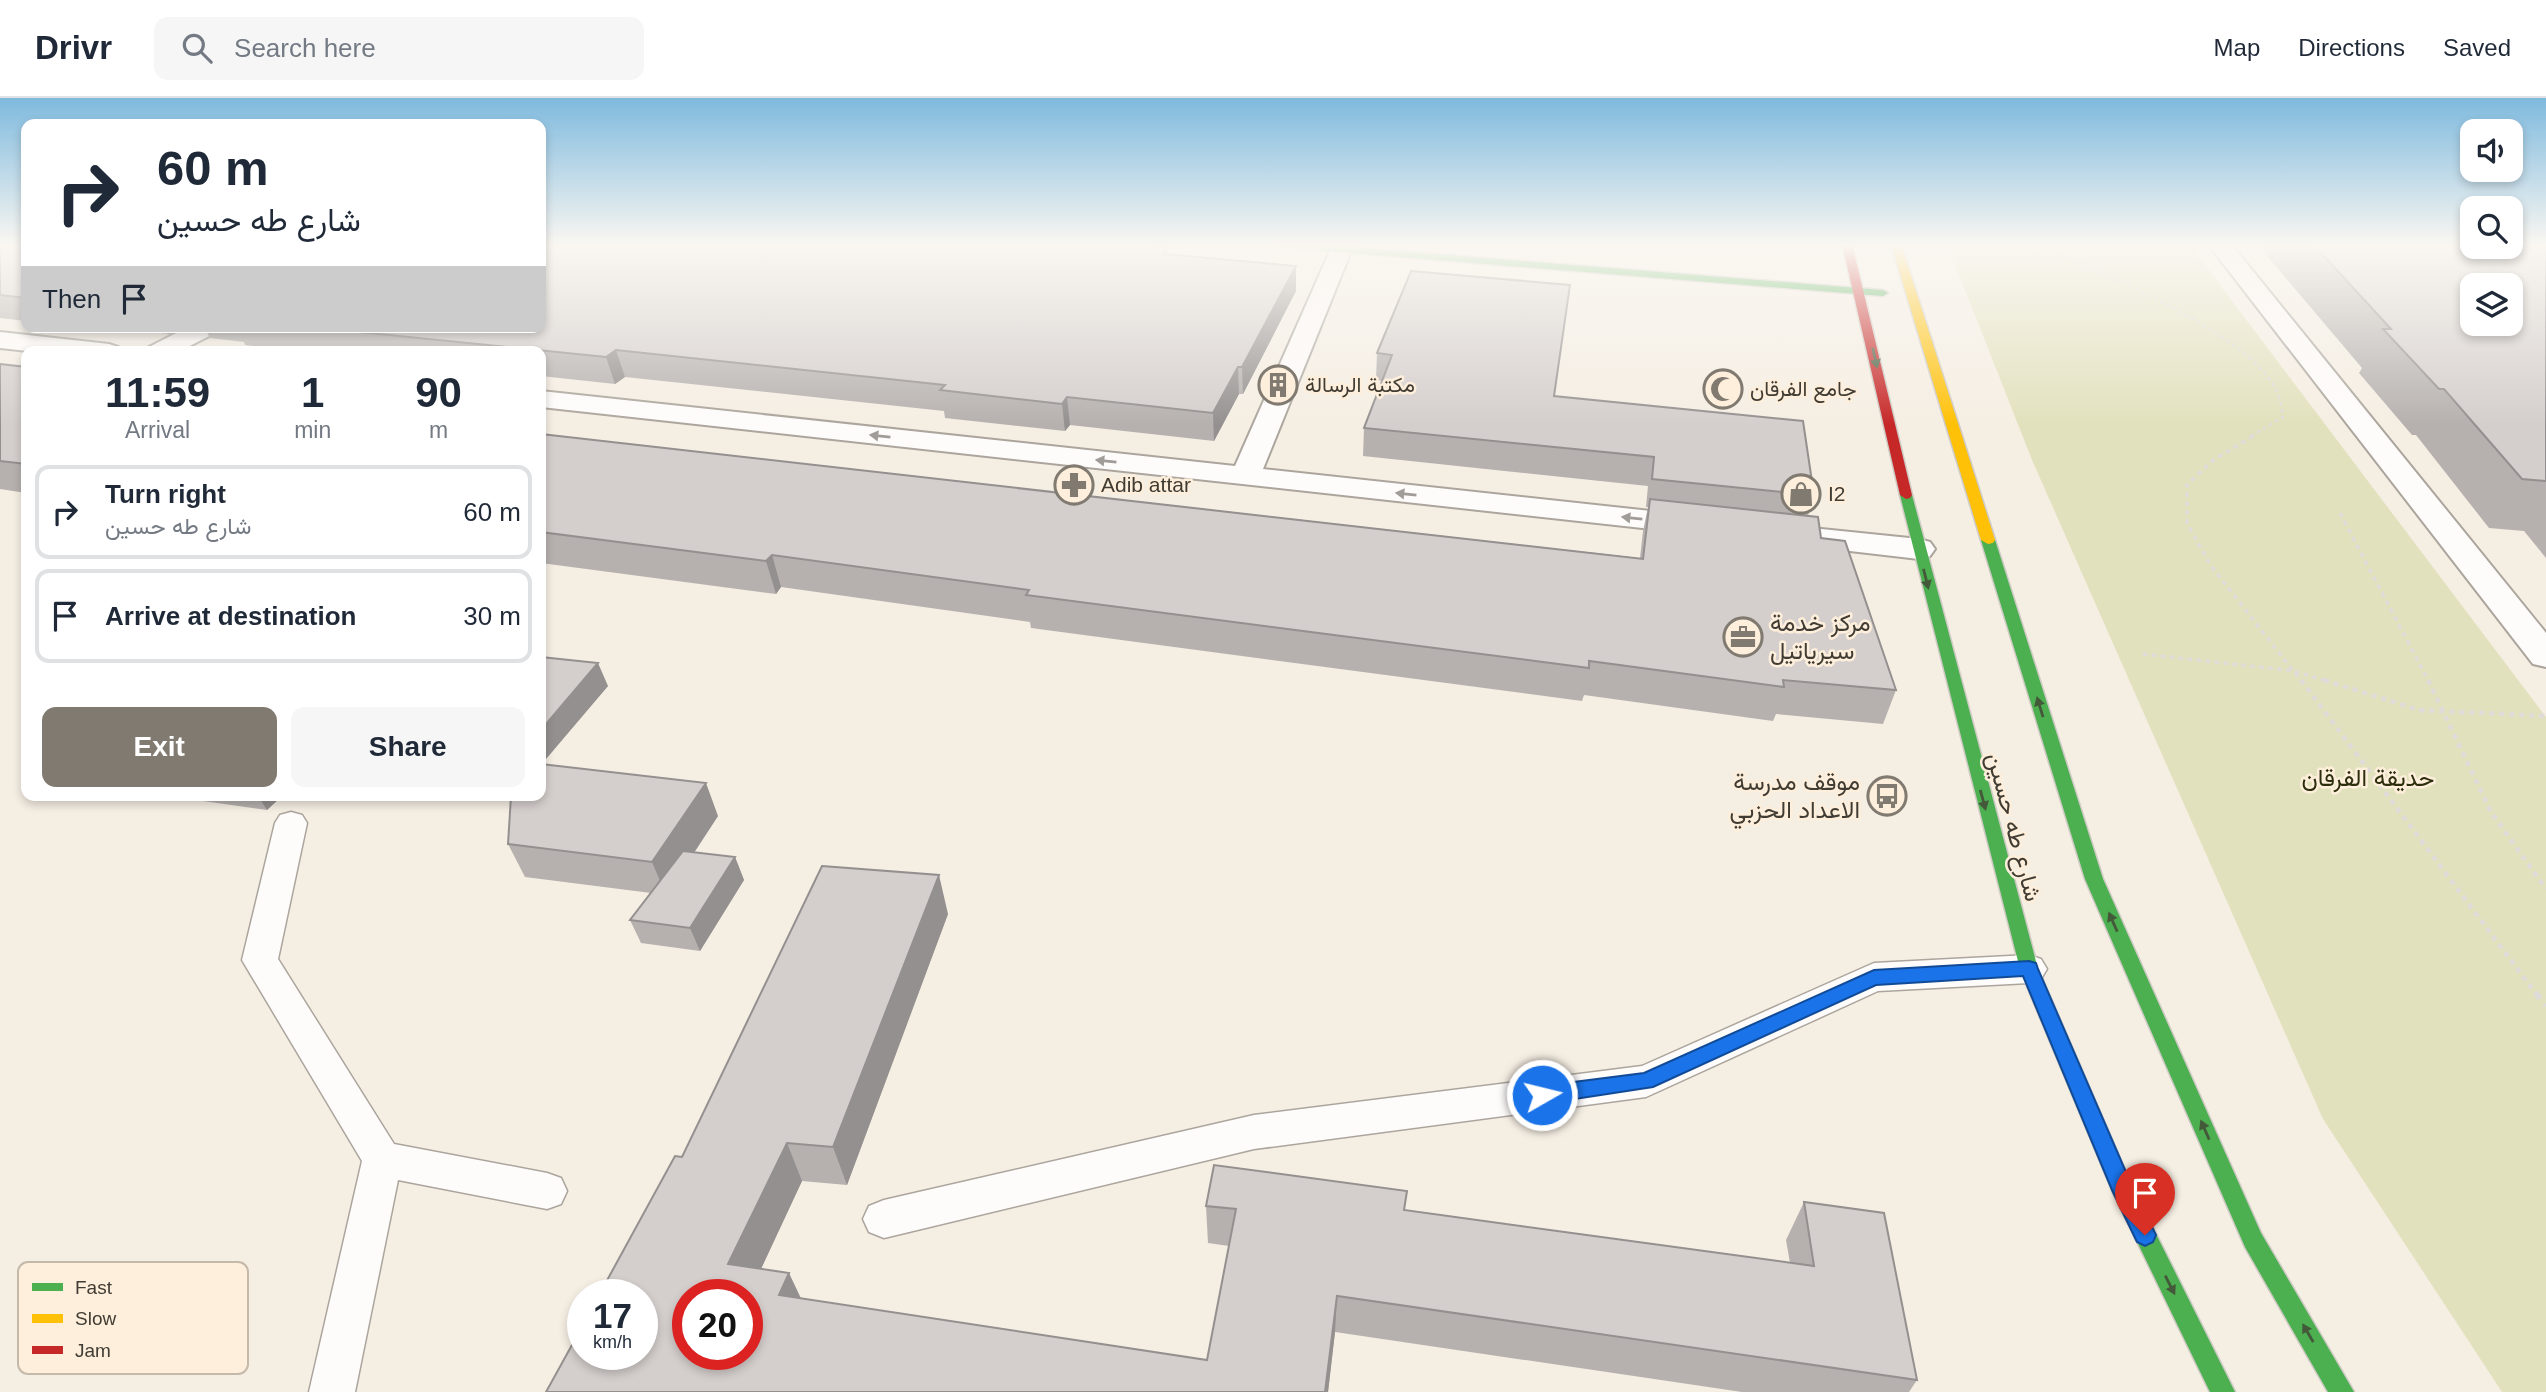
<!DOCTYPE html>
<html lang="en">
<head>
<meta charset="utf-8">
<style>
  body { margin:0; font-family:Arial,Vazirmatn,sans-serif; background:#f6f6f7; color:#1f2937; height:100vh; display:flex; flex-direction:column; font-size:26px; white-space:nowrap }
  * { box-sizing:border-box; margin:0 }
  p { font-size:23px; color:#747a83 }
  .icon { flex:none; width:38px; height:38px; fill:none; stroke:currentColor; stroke-width:2; stroke-linecap:round; stroke-linejoin:round }
  .map { position:relative; flex:1; overflow:hidden }
  .panel { position:absolute; left:21px; top:248px; width:525px; height:455px; display:flex; flex-direction:column; background:#fff; border-radius:14px; box-shadow:0 4px 10px #0003 }
  .panel>* { flex:none }
  .guide { position:absolute; left:21px; top:21px; width:525px; height:214px; border-radius:14px; box-shadow:0 4px 10px #0003; background:#fff; color:#1f2937; overflow:hidden }
  .buttons { position:absolute; left:2460px; top:21px; display:grid; gap:14px }
  .buttons a { display:grid; place-items:center; width:63px; height:63px; border-radius:14px; background:#fff; box-shadow:0 4px 10px #0003; font-size:35px }
  .speed { position:absolute; left:567px; top:1181px; display:flex; gap:14px; font-size:35px; font-weight:700; text-align:center }
  .speed>* { display:grid; place-content:center; width:91px; height:91px; border-radius:50%; background:#fff; box-shadow:0 4px 10px #0003; line-height:1 }
  .speed small { font-size:18px; font-weight:400 }
  .speed .limit { border:10px solid #d22; background:#fff; color:#111 }
  .pin { position:absolute; display:grid; place-items:center; width:60px; height:60px; color:#fff; margin:-72px -30px; border-radius:50% 50% 50% 0; rotate:-45deg; box-shadow:0 0 7px #0007 }
  .pin .icon { rotate:45deg }
  .me { position:absolute; width:77px; margin:-38px; rotate:82deg; stroke-linejoin:round; filter:drop-shadow(0 0 5px #0008) }
  .turn { display:flex; align-items:center; gap:24px; height:147px; padding:0 21px; font-size:32px }
  .turn .icon { width:91px; height:91px; stroke-width:2.5 }
  .turn b { display:block; font-size:49px; line-height:60px }
  .then { display:flex; align-items:center; height:66px; padding:0 21px; background:#0003; gap:14px; font-size:26px }
  .eta { display:flex; justify-content:space-evenly; align-items:center; height:119px; text-align:center }
  .eta b { font-size:42px; font-weight:800; line-height:49px }
  .action { display:flex; gap:14px; margin-top:auto; padding:14px 21px }
  .action a { flex:1; height:80px; border-radius:14px; background:#807a71; color:#fff; font-size:28px; font-weight:800; line-height:80px; text-align:center }
  .action a+a { background:#f6f6f7; color:#1f2937 }
  ul { padding:0; list-style:none }
  li { display:flex; align-items:center; gap:21px; height:94px; margin:0 14px 10px; padding:0 7px; border:4px solid #e0e1e3; border-radius:14px }
  li div { flex:1 }
  li b { display:block; font-size:26px }
  li em { font-style:normal }
  header { display:flex; align-items:center; gap:42px; box-sizing:border-box; height:98px; padding:0 35px; background:#fff; border-bottom:2px solid #e0e1e3 }
  header strong { font-size:33px }
  nav { display:flex; gap:38px; margin-inline-start:auto; font-size:24px }
  .search { width:490px; height:63px; background:#f6f6f7; display:flex; align-items:center; gap:18px; box-sizing:border-box; padding:0 24px; border-radius:14px; color:#747a83; font-size:26px }
  .map>svg:first-child { display:block }
  .built { fill:#f6e8d5 }
  .green { fill:#e2e1bd }
  .lines { fill:none; stroke-linecap:round; stroke-linejoin:round }
  .lane-casing { stroke:#aba59d; stroke-width:3 }
  .street-casing { stroke:#aba59d; stroke-width:4 }
  .fast-casing { stroke:#cecac4; stroke-width:3 }
  .slow-casing { stroke:#cecac4; stroke-width:3 }
  .jam-casing { stroke:#cecac4; stroke-width:3 }
  .path-far3 { stroke:#dedbd8; stroke-width:2.5; stroke-dasharray:3.5 3.5; stroke-linecap:butt }
  .path-far2 { stroke:#dedbd8; stroke-width:3.5; stroke-dasharray:4.5 4.5; stroke-linecap:butt }
  .path-far1 { stroke:#dedbd8; stroke-width:4.5; stroke-dasharray:5 5; stroke-linecap:butt }
  .path { stroke:#dedbd8; stroke-width:6; stroke-dasharray:7 7; stroke-linecap:butt }
  .lane { fill:#fefcfb; fill-rule:evenodd }
  .street { fill:#fefcfb; fill-rule:evenodd }
  .fast { fill:#4caf50; fill-rule:evenodd }
  .slow { fill:#ffc107; fill-rule:evenodd }
  .jam { fill:#c62828; fill-rule:evenodd }
  .wall { fill:#b6b1af }
  .shaded-wall { fill:#94908f }
  .building { fill:#d4cecc; stroke:#94908f; stroke-width:2; fill-rule:evenodd }
  .oneway { fill:#44593a }
  .oneway2 { fill:#a09c97 }
  .route { fill:#1a73e8; stroke:#114b97; stroke-width:2 }
  .labels { text-anchor:middle; stroke-width:5; stroke-linejoin:round; paint-order:stroke }
  .far-poi-label { font-size:21px; fill:#413c33; stroke:#fdefdb; text-anchor:start }
  .poi-label { font-size:24px; fill:#413c33; stroke:#fdefdb; text-anchor:start }
  .park-label { font-size:24px; fill:#2d2e0e; stroke:#fdefdb }
  .street-label { font-size:24px; fill:#413c33; stroke:#fdefdb }
  .key { fill:#fdefdb; stroke:#c5b9a9; stroke-width:2 }
  .key-label { font-size:19px; fill:#413c33 }
</style>
</head>
<body>
<header>
<strong>Drivr</strong>
<div class="search"><svg class="icon" aria-label="search" viewBox="0 0 24 24"><circle cx="10" cy="10" r="6"/><path d="M15 15l6 6"/></svg>Search here</div>
<nav><a>Map</a><a>Directions</a><a>Saved</a></nav>
</header>
<div class="map">
<svg width="2546" height="1294" viewBox="0 0 2546 1294">
  <rect width="100%" height="100%" fill="#f5eee3"/>
  <path class="built" d="M 1624,146 L 1812,146 L 1813,152 L 1677,150 Z"/>
  <path class="green" d="M 1947,146 L 2189,146 L 2546,619 L 2546,1294 L 2502,1294 L 2323,1021 L 2032,362 Z"/>
  <g class="lines">
    <g class="lane-casing">
      <path id="lane" d="M 291,714 L 302,717 L 307,725 L 278,861 L 394,1046 L 547,1075 L 561,1080 L 567,1093 L 561,1106 L 547,1111 L 398,1082 L 355,1294 L 309,1294 L 362,1063 L 242,862 L 275,725 L 280,717 Z
        M 2029,857 L 2041,861 L 2047,871 L 2041,881 L 2029,885 L 1878,893 L 1646,999 L 1254,1051 L 884,1140 L 869,1134 L 863,1121 L 869,1108 L 884,1102 L 1254,1017 L 1642,968 L 1874,865 Z"/>
    </g>
    <g class="street-casing">
      <path id="street" d="M 1333,146 L 1349,146 L 1352,151 L 1263,371 L 1697,418 L 1708,420 L 1713,427 L 1708,434 L 1697,436 L 541,309 L 541,293 L 1235,368 Z
        M 2208,146 L 2231,146 L 2546,535 L 2546,569 L 2533,566 Z
        M 188,229 L 220,229 L 217,234 L 178,254 L 145,254 L 149,249 Z
        M 0,234 L 109,246 L 118,249 L 122,254 L 37,254 L 0,250 Z
        M 1792,428 L 1919,441 L 1930,444 L 1935,451 L 1930,458 L 1919,461 L 1781,445 L 1776,438 L 1781,431 Z"/>
    </g>
    <g class="fast-casing">
      <path id="fast" d="M 1273,146 L 1314,146 L 1883,192 L 1888,195 L 1883,198 L 1277,149 Z
        M 1906,393 L 1912,397 L 2038,871 L 2132,1088 L 2235,1294 L 2210,1294 L 2112,1092 L 2020,871 L 1900,397 Z
        M 1988,438 L 1995,442 L 2103,781 L 2261,1135 L 2354,1294 L 2328,1294 L 2245,1149 L 2085,781 L 1981,442 Z"/>
    </g>
    <g class="slow-casing">
      <path id="slow" d="M 1891,146 L 1901,146 L 1995,442 L 1993,445 L 1988,446 L 1981,442 Z"/>
    </g>
    <g class="jam-casing">
      <path id="jam" d="M 1842,146 L 1852,146 L 1912,397 L 1910,400 L 1906,401 L 1900,397 Z"/>
    </g>
    <path class="path-far3" d="M 2040,146 C 2102,178 2245,231 2277,293 C 2281,300 2281,311 2283,319 L 2250,339"/>
    <path class="path-far2" d="M 2253,338 L 2212,363 L 2187,387 L 2187,425 L 2211,468 L 2302,584
      M 2340,415 L 2429,584
      M 2143,556 L 2294,573 L 2330,584"/>
    <path class="path-far1" d="M 2301,582 L 2537,897
      M 2324,582 L 2419,612 L 2546,618
      M 2428,582 L 2491,714 L 2546,791"/>
    <path class="path" d="M 2536,895 L 2546,908"/>
    <use href="#lane" class="lane"/>
    <use href="#street" class="street"/>
    <use href="#fast" class="fast"/>
    <use href="#slow" class="slow"/>
    <use href="#jam" class="jam"/>
  </g>
  <path class="wall" d="M 0,146 L 26,146 L 26,223 L 0,220 Z
    M 2257,146 L 2546,146 L 2546,460 L 2524,433 L 2489,430 L 2416,337 L 2412,337 L 2359,275 L 2362,270 Z
    M 1169,157 L 1296,168 L 1296,193 L 1243,296 L 1239,296 L 1214,343 L 1070,327 L 1065,333 L 945,320 L 944,313 L 625,279 L 615,286 L 541,278 L 541,254 L 307,254 L 245,247 L 244,244 L 210,240 L 204,229 L 541,229 Z
    M 1411,173 L 1554,298 L 1814,397 L 1808,418 L 1821,440 L 1896,592 L 1883,626 L 1776,616 L 1773,623 L 1584,597 L 1582,603 L 1031,530 L 1030,524 L 781,489 L 776,496 L 541,465 L 541,336 L 1640,460 L 1643,433 L 1648,409 L 1646,409 L 1648,388 L 1363,358 L 1364,330 L 1382,283 L 1376,282 L 1377,255 Z
    M 111,229 L 182,229 L 169,236 Z
    M 0,266 L 26,269 L 26,395 L 0,391 Z
    M 541,559 L 608,588 L 541,666 L 718,718 L 694,755 L 735,759 L 744,782 L 700,853 L 641,845 L 630,822 L 651,795 L 525,779 L 508,746 L 541,698 Z
    M 199,698 L 282,698 L 267,712 L 203,703 Z
    M 948,816 L 847,1087 L 802,1083 L 761,1171 L 801,1200 L 1207,1262 L 1229,1148 L 1208,1145 L 1206,1108 L 1407,1093 L 1404,1112 L 1790,1165 L 1786,1142 L 1804,1104 L 1917,1282 L 1909,1294 L 1742,1294 L 1335,1234 L 1328,1294 L 546,1294 L 682,1059 Z"/>
  <path class="shaded-wall" d="M 1296,168 L 1296,193 L 1243,296 L 1242,269 Z
    M 166,229 L 182,229 L 169,236 Z
    M 616,252 L 625,279 L 615,286 L 606,259 Z
    M 1238,269 L 1239,296 L 1214,343 L 1213,315 Z
    M 1067,299 L 1070,327 L 1065,333 L 1062,306 Z
    M 772,457 L 781,489 L 776,496 L 766,463 Z
    M 598,565 L 608,588 L 541,667 L 541,632 Z
    M 706,685 L 718,718 L 666,797 L 652,764 Z
    M 258,698 L 282,698 L 267,712 Z
    M 735,759 L 744,782 L 700,853 L 690,830 Z
    M 939,777 L 948,816 L 847,1087 L 833,1049 Z
    M 787,1045 L 802,1083 L 747,1201 L 728,1166 Z
    M 789,1175 L 806,1211 L 779,1197 Z
    M 1337,1198 L 1335,1234 L 1328,1294 L 1325,1294 Z"/>
  <path class="building" d="M 0,146 L 26,146 L 26,200 L 0,197 Z
    M 541,146 L 1029,146 L 1059,149 L 1061,146 L 1125,146 L 1169,150 L 1164,156 L 1296,168 L 1242,269 L 1238,269 L 1213,315 L 1067,299 L 1062,306 L 940,292 L 945,287 L 616,252 L 606,259 L 310,229 L 541,229 Z
    M 2313,146 L 2473,146 L 2473,149 L 2511,149 L 2511,146 L 2546,146 L 2546,383 L 2522,381 L 2444,291 L 2439,291 L 2383,231 L 2391,231 ZM 2473,187 L 2511,187 L 2511,226 L 2473,226 Z
    M 1411,173 L 1570,187 L 1554,298 L 1803,323 L 1814,397 L 1652,381 L 1654,359 L 1364,330 L 1392,257 L 1377,255 Z
    M 0,266 L 26,269 L 26,366 L 0,363 Z
    M 541,336 L 1643,461 L 1650,401 L 1818,419 L 1821,440 L 1845,443 L 1896,592 L 1783,582 L 1784,589 L 1589,563 L 1589,570 L 1026,497 L 1029,492 L 772,457 L 766,463 L 541,434 Z
    M 541,559 L 598,565 L 541,632 Z
    M 541,666 L 706,685 L 652,764 L 508,746 L 511,698 L 541,698 Z
    M 683,753 L 735,759 L 690,830 L 630,822 Z
    M 822,768 L 939,777 L 833,1049 L 787,1045 L 728,1166 L 789,1175 L 779,1197 L 1207,1262 L 1236,1111 L 1206,1108 L 1214,1067 L 1407,1093 L 1404,1112 L 1814,1168 L 1804,1104 L 1884,1115 L 1917,1282 L 1337,1198 L 1325,1294 L 546,1294 L 583,1227 L 583,1256 L 642,1256 L 642,1197 L 599,1197 L 675,1058 L 682,1059 ZM 688,1197 L 747,1197 L 747,1256 L 688,1256 Z"/>
  <defs><path id="oneway-solid" d="M-6-.8H1V-3.2L6.5 0L1 3.2V.8H-6Z" transform="scale(1.75)"/></defs>
  <g class="oneway">
    <use href="#oneway-solid" transform="translate(1875 260) rotate(77)"/>
    <use href="#oneway-solid" transform="translate(1926 481) rotate(76)"/>
    <use href="#oneway-solid" transform="translate(2040 609) rotate(-107)"/>
    <use href="#oneway-solid" transform="translate(1983 702) rotate(75)"/>
    <use href="#oneway-solid" transform="translate(2113 824) rotate(-114)"/>
    <use href="#oneway-solid" transform="translate(2205 1032) rotate(-114)"/>
    <use href="#oneway-solid" transform="translate(2170 1187) rotate(63)"/>
    <use href="#oneway-solid" transform="translate(2308 1235) rotate(-120)"/>
  </g>
  <g class="oneway2">
    <use href="#oneway-solid" transform="translate(880 338) rotate(-174)"/>
    <use href="#oneway-solid" transform="translate(1106 363) rotate(-174)"/>
    <use href="#oneway-solid" transform="translate(1406 396) rotate(-174)"/>
    <use href="#oneway-solid" transform="translate(1632 420) rotate(-174)"/>
  </g>
  <linearGradient id="sky" x2="0" y2="1"><stop stop-color="#7fbade"/><stop offset="0.45" stop-color="#faf7f2"/><stop offset="1" stop-color="#faf7f2" stop-opacity="0"/></linearGradient>
  <rect width="2546" height="327" fill="url(#sky)"/>
  <path class="route" d="M 2029,863 L 2036,865 L 2038,871 L 2132,1088 L 2156,1137 L 2153,1144 L 2145,1148 L 2137,1144 L 2112,1092 L 2023,878 L 1876,887 L 1653,989 L 1542,1006 L 1534,1003 L 1531,997 L 1534,991 L 1542,988 L 1644,975 L 1874,872 Z"/>
  <defs>
    <g id="building-ring" transform="scale(2.0125)"><circle r="9.5" fill="#fdefdb" stroke="#807a71" stroke-width="1.5"/><path d="M-4-6H4V6H1V3H-1V6H-4ZM-2.5-4.3h1.7v1.8h-1.7ZM.8-4.3h1.7v1.8H.8ZM-2.5-1h1.7V.8h-1.7ZM.8-1h1.7V.8H.8Z" fill="#807a71"/></g>
    <g id="mosque-ring" transform="scale(2.0125)"><circle r="9.5" fill="#fdefdb" stroke="#807a71" stroke-width="1.5"/><path d="M3.5-4.9A6 6 0 1 0 3.5 4.9A5 5 0 1 1 3.5-4.9Z" fill="#807a71"/></g>
    <g id="pharmacy-ring" transform="scale(2.0125)"><circle r="9.5" fill="#fdefdb" stroke="#807a71" stroke-width="1.5"/><path d="M-2-6h4v4h4v4h-4v4h-4v-4h-4v-4h4Z" fill="#807a71"/></g>
    <g id="shop-ring" transform="scale(2.0125)"><circle r="9.5" fill="#fdefdb" stroke="#807a71" stroke-width="1.5"/><path d="M-5-2.5h2.3a2.7 3.5 0 0 1 5.4 0H5L5.5 6h-11ZM-1.5-2.5h3a1.5 2.3 0 0 0-3 0Z" fill="#807a71"/></g>
    <g id="office-ring" transform="scale(2.0125)"><circle r="9.5" fill="#fdefdb" stroke="#807a71" stroke-width="1.5"/><path d="M-6-3h4V-5.5h4V-3h4V5H-6ZM-1-4.5V-3h2v-1.5ZM-6 0V1H6V0Z" fill="#807a71"/></g>
    <g id="bus-ring" transform="scale(2.0125)"><circle r="9.5" fill="#fdefdb" stroke="#807a71" stroke-width="1.5"/><path d="M-5-6H5V4H4V6H2V4H-2V6H-4V4H-5ZM-3.5-4V0h7V-4ZM-3.5 1.2v1.5H-2V1.2ZM2 1.2v1.5H3.5V1.2Z" fill="#807a71"/></g>
  </defs>
  <g fill-rule="evenodd">
    <use href="#building-ring" x="1278" y="287"/>
    <use href="#mosque-ring" x="1723" y="291"/>
    <use href="#pharmacy-ring" x="1074" y="387"/>
    <use href="#shop-ring" x="1801" y="396"/>
    <use href="#office-ring" x="1743" y="539"/>
    <use href="#bus-ring" x="1887" y="698"/>
  </g>
  <g class="labels">
    <g class="far-poi-label">
      <text x="1305" y="294">مكتبة الرسالة</text>
      <text x="1750" y="298">جامع الفرقان</text>
      <text x="1101" y="394">Adib attar</text>
      <text x="1828" y="403">I2</text>
    </g>
    <g class="poi-label">
      <text x="1770" y="533">مركز خدمة<tspan x="1770" dy="28">سيرياتيل</tspan></text>
      <text x="1860" y="692" text-anchor="end">موقف مدرسة<tspan x="1860" dy="28">الاعداد الحزبي</tspan></text>
    </g>
    <g class="park-label">
      <text x="2368" y="688">حديقة الفرقان</text>
    </g>
    <g class="street-label">
      <text transform="translate(2014 729) rotate(75)" y="8">شارع طه حسين</text>
    </g>
  </g>
  <rect x="18" y="1164" width="230" height="112" rx="10" class="key"/>
  <rect x="32" y="1185" width="31" height="8" fill="#4caf50"/>
  <rect x="32" y="1216" width="31" height="9" fill="#ffc107"/>
  <rect x="32" y="1248" width="31" height="8" fill="#c62828"/>
  <g class="key-label">
    <text x="75" y="1196">Fast</text>
    <text x="75" y="1227">Slow</text>
    <text x="75" y="1259">Jam</text>
  </g>
</svg>
<div class="buttons">
<a><svg class="icon" aria-label="sound" viewBox="0 0 24 24"><path d="M4 9h4l5-4v14l-5-4H4zM17 9q2 3 0 6"/></svg></a>
<a><svg class="icon" aria-label="search" viewBox="0 0 24 24"><circle cx="10" cy="10" r="6"/><path d="M15 15l6 6"/></svg></a>
<a><svg class="icon" aria-label="layers" viewBox="0 0 24 24"><path d="M12 4l9 5-9 5-9-5zM3 14l9 5 9-5"/></svg></a>
</div>
<div class="speed"><div>17<small>km/h</small></div><div class="limit">20</div></div>
<div class="pin" style="left:2145px;top:1137px;background:#d93025"><svg class="icon" aria-label="arrive" viewBox="0 0 24 24"><path d="M6 21V4h12l-3 4 3 4H6"/></svg></div>
<svg class="me" style="left:1542px;top:997px" viewBox="-20 -20 40 40"><circle r="17" fill="#1a73e8" stroke="#fff" stroke-width="3"/><path d="M0-11L8 9 0 5-8 9z" fill="#fff"/></svg>
<div class="guide">
<div class="turn"><svg class="icon" aria-label="right" viewBox="0 0 24 24"><path d="M7 20v-9h11M14 6l5 5-5 5"/></svg><div><b>60 m</b>شارع طه حسين</div></div>
<div class="then">Then<svg class="icon" aria-label="arrive" viewBox="0 0 24 24"><path d="M6 21V4h12l-3 4 3 4H6"/></svg></div>
</div>
<section class="panel">
<div class="eta">
<div><b>11:59</b><p>Arrival</p></div>
<div><b>1</b><p>min</p></div>
<div><b>90</b><p>m</p></div>
</div>
<ul>
<li><svg class="icon" aria-label="right" viewBox="0 0 24 24"><path d="M7 20v-9h11M14 6l5 5-5 5"/></svg><div><b>Turn right</b><p>شارع طه حسين</p></div><em>60 m</em></li>
<li><svg class="icon" aria-label="arrive" viewBox="0 0 24 24"><path d="M6 21V4h12l-3 4 3 4H6"/></svg><div><b>Arrive at destination</b></div><em>30 m</em></li>
</ul>
<div class="action"><a>Exit</a><a>Share</a></div>
</section>
</div>
</body>
</html>
